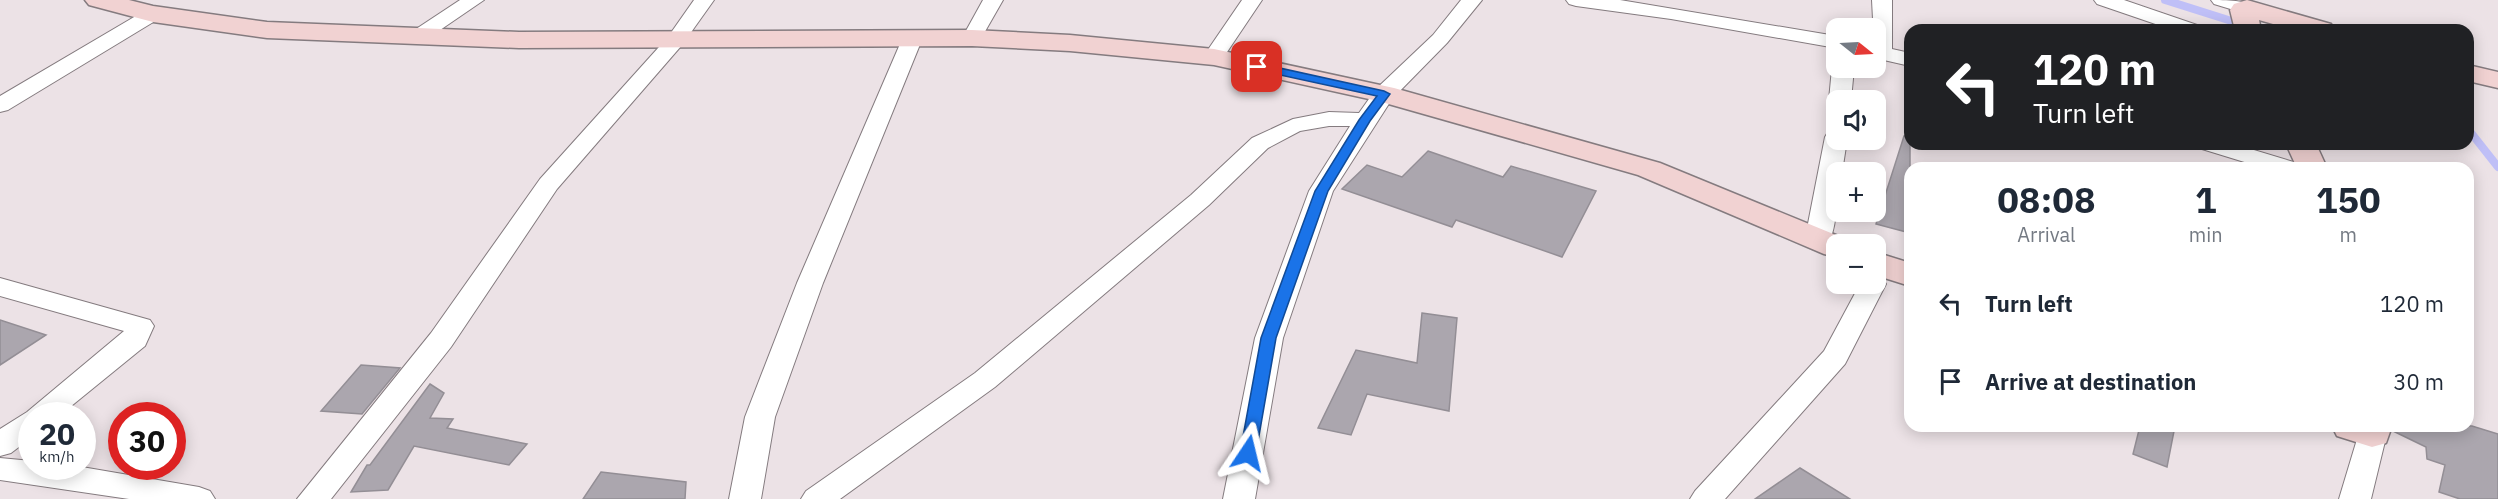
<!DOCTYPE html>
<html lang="en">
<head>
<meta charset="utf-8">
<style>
  body { margin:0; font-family:"IBM Plex Sans",sans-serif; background:#f6f6f7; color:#1f2937; height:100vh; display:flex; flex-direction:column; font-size:22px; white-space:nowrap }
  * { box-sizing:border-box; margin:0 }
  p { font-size:20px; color:#747a83 }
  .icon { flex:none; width:33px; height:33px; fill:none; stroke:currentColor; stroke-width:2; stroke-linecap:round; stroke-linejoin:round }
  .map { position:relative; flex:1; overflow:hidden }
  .drawer { position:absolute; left:1904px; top:162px; width:570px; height:270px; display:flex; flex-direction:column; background:#fff; border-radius:18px; box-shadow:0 3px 15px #0003 }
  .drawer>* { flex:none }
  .guide { position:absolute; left:1904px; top:24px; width:570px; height:126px; border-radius:18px; box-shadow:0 3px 15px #0003; background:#202124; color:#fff; overflow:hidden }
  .needle { width:39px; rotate:108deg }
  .buttons { position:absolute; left:1826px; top:18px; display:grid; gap:12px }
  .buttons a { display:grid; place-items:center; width:60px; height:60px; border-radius:12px; background:#fff; box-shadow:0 3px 15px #0003; font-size:30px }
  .speed { position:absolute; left:18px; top:402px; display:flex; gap:12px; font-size:30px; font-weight:700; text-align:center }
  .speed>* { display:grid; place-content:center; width:78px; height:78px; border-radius:50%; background:#fff; box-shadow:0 3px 15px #0003; line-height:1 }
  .speed small { font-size:15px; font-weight:400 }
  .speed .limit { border:9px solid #d22; background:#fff; color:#111 }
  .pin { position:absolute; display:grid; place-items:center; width:51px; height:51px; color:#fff; margin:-26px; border-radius:12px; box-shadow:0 3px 9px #0006 }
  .me { position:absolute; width:66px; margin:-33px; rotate:10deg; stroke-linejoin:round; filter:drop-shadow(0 0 4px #0008) }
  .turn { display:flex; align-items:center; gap:21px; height:126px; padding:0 30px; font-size:27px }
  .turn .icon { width:78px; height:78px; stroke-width:2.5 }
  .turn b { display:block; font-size:42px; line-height:51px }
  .eta { display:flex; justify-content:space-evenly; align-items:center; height:102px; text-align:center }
  .eta b { font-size:36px; font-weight:700; line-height:42px }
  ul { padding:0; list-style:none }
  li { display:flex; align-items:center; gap:18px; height:78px; padding:0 30px }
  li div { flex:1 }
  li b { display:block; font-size:22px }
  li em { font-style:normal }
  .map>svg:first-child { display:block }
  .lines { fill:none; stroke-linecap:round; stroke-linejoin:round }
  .stream { stroke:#bfbff7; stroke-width:8 }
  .building { fill:#aba6ae; stroke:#938e95; stroke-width:1.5 }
  .street-casing { stroke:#847b7f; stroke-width:2 }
  .secondary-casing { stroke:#847b7f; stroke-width:3 }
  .street { fill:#fff; fill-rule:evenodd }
  .secondary { fill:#f1d2d2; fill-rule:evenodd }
  .route { fill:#1a73e8; stroke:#114b97; stroke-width:1.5 }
</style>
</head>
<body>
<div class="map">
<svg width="2498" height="499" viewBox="0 0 2498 499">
  <rect width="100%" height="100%" fill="#ece2e6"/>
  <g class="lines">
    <path class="stream" d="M 2165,0 L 2260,30
      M 2468,129 L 2498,167"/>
  </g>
  <path class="building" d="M 1904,136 L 1910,137 L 1910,233 L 1876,224 Z
    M 1428,151 L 1503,177 L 1511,166 L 1596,191 L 1562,257 L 1456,220 L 1452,227 L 1342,189 L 1367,165 L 1402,177 Z
    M 1422,313 L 1457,318 L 1449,411 L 1367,394 L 1351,435 L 1318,428 L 1356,350 L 1417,363 Z
    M 0,320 L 46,335 L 0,365 Z
    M 361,365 L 400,368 L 362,414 L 321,411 Z
    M 430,384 L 444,393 L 430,418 L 453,419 L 447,428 L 527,444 L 509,465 L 414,446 L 388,490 L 351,492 L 367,465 L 370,465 Z
    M 2140,426 L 2175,426 L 2167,467 L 2133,454 Z
    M 2394,426 L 2472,426 L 2498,434 L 2498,499 L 2460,499 L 2439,492 L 2445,465 L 2427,459 L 2426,447 L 2393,431 Z
    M 1800,468 L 1850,499 L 1755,499 Z
    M 601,472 L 686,482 L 685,499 L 583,499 Z"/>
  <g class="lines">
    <g class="street-casing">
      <path id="street" d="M 460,0 L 484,0 L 424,41 L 417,43 L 410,41 L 407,37 L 410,33 Z
        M 694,0 L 714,0 L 682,45 L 557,189 L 451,347 L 331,499 L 297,499 L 431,333 L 540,179 L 668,37 Z
        M 983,0 L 1003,0 L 979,42 L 972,44 L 965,42 L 962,38 Z
        M 1242,0 L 1262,0 L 1221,61 L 1214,63 L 1207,61 L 1203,57 Z
        M 1461,0 L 1482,0 L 1447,43 L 1392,99 L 1333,191 L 1283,338 L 1255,499 L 1223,499 L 1255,338 L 1309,191 L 1350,126 L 1329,126 L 1300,131 L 1268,148 L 1209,205 L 995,387 L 840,499 L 801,499 L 806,491 L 975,373 L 1191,195 L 1252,138 L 1293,119 L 1329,112 L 1359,113 L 1376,89 L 1433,35 Z
        M 1566,0 L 1620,0 L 1836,36 L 1836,48 L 1671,19 L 1576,6 L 1569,4 Z
        M 1872,0 L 1892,0 L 1892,49 L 1910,53 L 1910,66 L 1875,58 Z
        M 2094,0 L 2124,0 L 2200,26 L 2203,30 L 2173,30 L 2097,4 Z
        M 2211,0 C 2225,0 2248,0 2257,8 L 2254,12 L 2247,14 L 2214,4 Z
        M 153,8 L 160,10 L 163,14 L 160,18 L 8,110 L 0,112 L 0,96 L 146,10 Z
        M 913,31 L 920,33 L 923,37 L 823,283 L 775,417 L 761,499 L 729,499 L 745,417 L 797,283 L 903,37 L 906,33 Z
        M 1835,63 L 1836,68 L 1854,68 L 1851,100 L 1836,100 L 1836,106 L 1829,100 L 1832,68 Z
        M 1836,130 L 1836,140 L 1847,140 L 1842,172 L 1836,172 C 1836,194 1839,226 1827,245 L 1818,247 L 1809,245 L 1805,239 L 1825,137 L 1828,132 Z
        M 2198,144 L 2234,144 L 2297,163 L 2301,168 L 2264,168 L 2202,149 Z
        M 1875,276 L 1882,278 L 1886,284 L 1845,364 L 1725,499 L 1690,499 L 1695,491 L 1824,351 L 1860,284 L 1875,284 Z
        M 0,278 L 150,320 L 154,326 L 145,346 L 59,416 L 32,416 L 32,437 L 11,453 L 0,456 L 0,429 L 27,412 L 124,331 L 0,296 Z
        M 2361,426 L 2383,426 L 2387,433 L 2371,499 L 2339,499 Z
        M 0,458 L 32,461 L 32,466 L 76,466 L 199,487 L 210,491 L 215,499 L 129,499 L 0,480 Z"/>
    </g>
    <g class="secondary-casing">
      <path id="secondary" d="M 85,0 L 129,0 L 153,6 L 267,22 L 519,32 L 972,30 L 1070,35 L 1214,49 L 1394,88 L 1660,163 L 1848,240 L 1851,244 L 1836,244 L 1836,257 L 1824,254 L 1638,175 L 1378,101 L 1214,65 L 1070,51 L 972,46 L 519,48 L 267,38 L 153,22 L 89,5 Z
        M 2247,0 L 2331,24 L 2335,30 L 2294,30 L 2259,20 L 2261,30 L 2235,30 L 2230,10 L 2234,4 Z
        M 2468,65 L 2498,72 L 2498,88 L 2468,81 Z
        M 2286,144 L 2316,144 L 2327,168 L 2297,168 Z
        M 1875,252 L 1910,263 L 1910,286 L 1875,275 Z
        M 2332,426 L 2392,426 L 2386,443 L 2372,447 L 2337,436 Z"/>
    </g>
    <use href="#street" class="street"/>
    <use href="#secondary" class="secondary"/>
  </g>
  <path class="route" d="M 1257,63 L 1384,91 L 1390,94 L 1370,121 L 1328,191 L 1276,338 L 1256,453 L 1253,457 L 1242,457 L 1240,453 L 1261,338 L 1315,191 L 1359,120 L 1377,96 L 1253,69 L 1253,64 Z"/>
</svg>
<div class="buttons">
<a><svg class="needle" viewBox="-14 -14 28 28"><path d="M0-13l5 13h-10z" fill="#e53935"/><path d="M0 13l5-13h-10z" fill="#747a83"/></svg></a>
<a><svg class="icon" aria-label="sound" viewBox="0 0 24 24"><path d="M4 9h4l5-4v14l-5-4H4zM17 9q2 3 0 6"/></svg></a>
<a>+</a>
<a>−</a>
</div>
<div class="speed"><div>20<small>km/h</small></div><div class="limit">30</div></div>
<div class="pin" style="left:1257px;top:67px;background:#d93025"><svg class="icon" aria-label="arrive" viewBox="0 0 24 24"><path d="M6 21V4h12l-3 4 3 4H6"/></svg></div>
<svg class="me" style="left:1248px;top:453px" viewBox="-20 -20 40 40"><path d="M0-17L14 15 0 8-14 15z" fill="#1a73e8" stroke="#fff" stroke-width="4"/></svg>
<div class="guide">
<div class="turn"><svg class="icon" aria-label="left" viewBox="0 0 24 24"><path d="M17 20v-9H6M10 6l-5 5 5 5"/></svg><div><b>120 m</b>Turn left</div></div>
</div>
<section class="drawer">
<div class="eta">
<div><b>08:08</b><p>Arrival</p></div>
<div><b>1</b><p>min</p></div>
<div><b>150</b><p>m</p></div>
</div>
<ul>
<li><svg class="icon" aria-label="left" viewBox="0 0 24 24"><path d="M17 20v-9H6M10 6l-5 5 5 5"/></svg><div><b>Turn left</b></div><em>120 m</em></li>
<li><svg class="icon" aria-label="arrive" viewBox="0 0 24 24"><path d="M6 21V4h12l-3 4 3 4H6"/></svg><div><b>Arrive at destination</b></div><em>30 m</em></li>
</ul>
</section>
</div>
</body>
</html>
